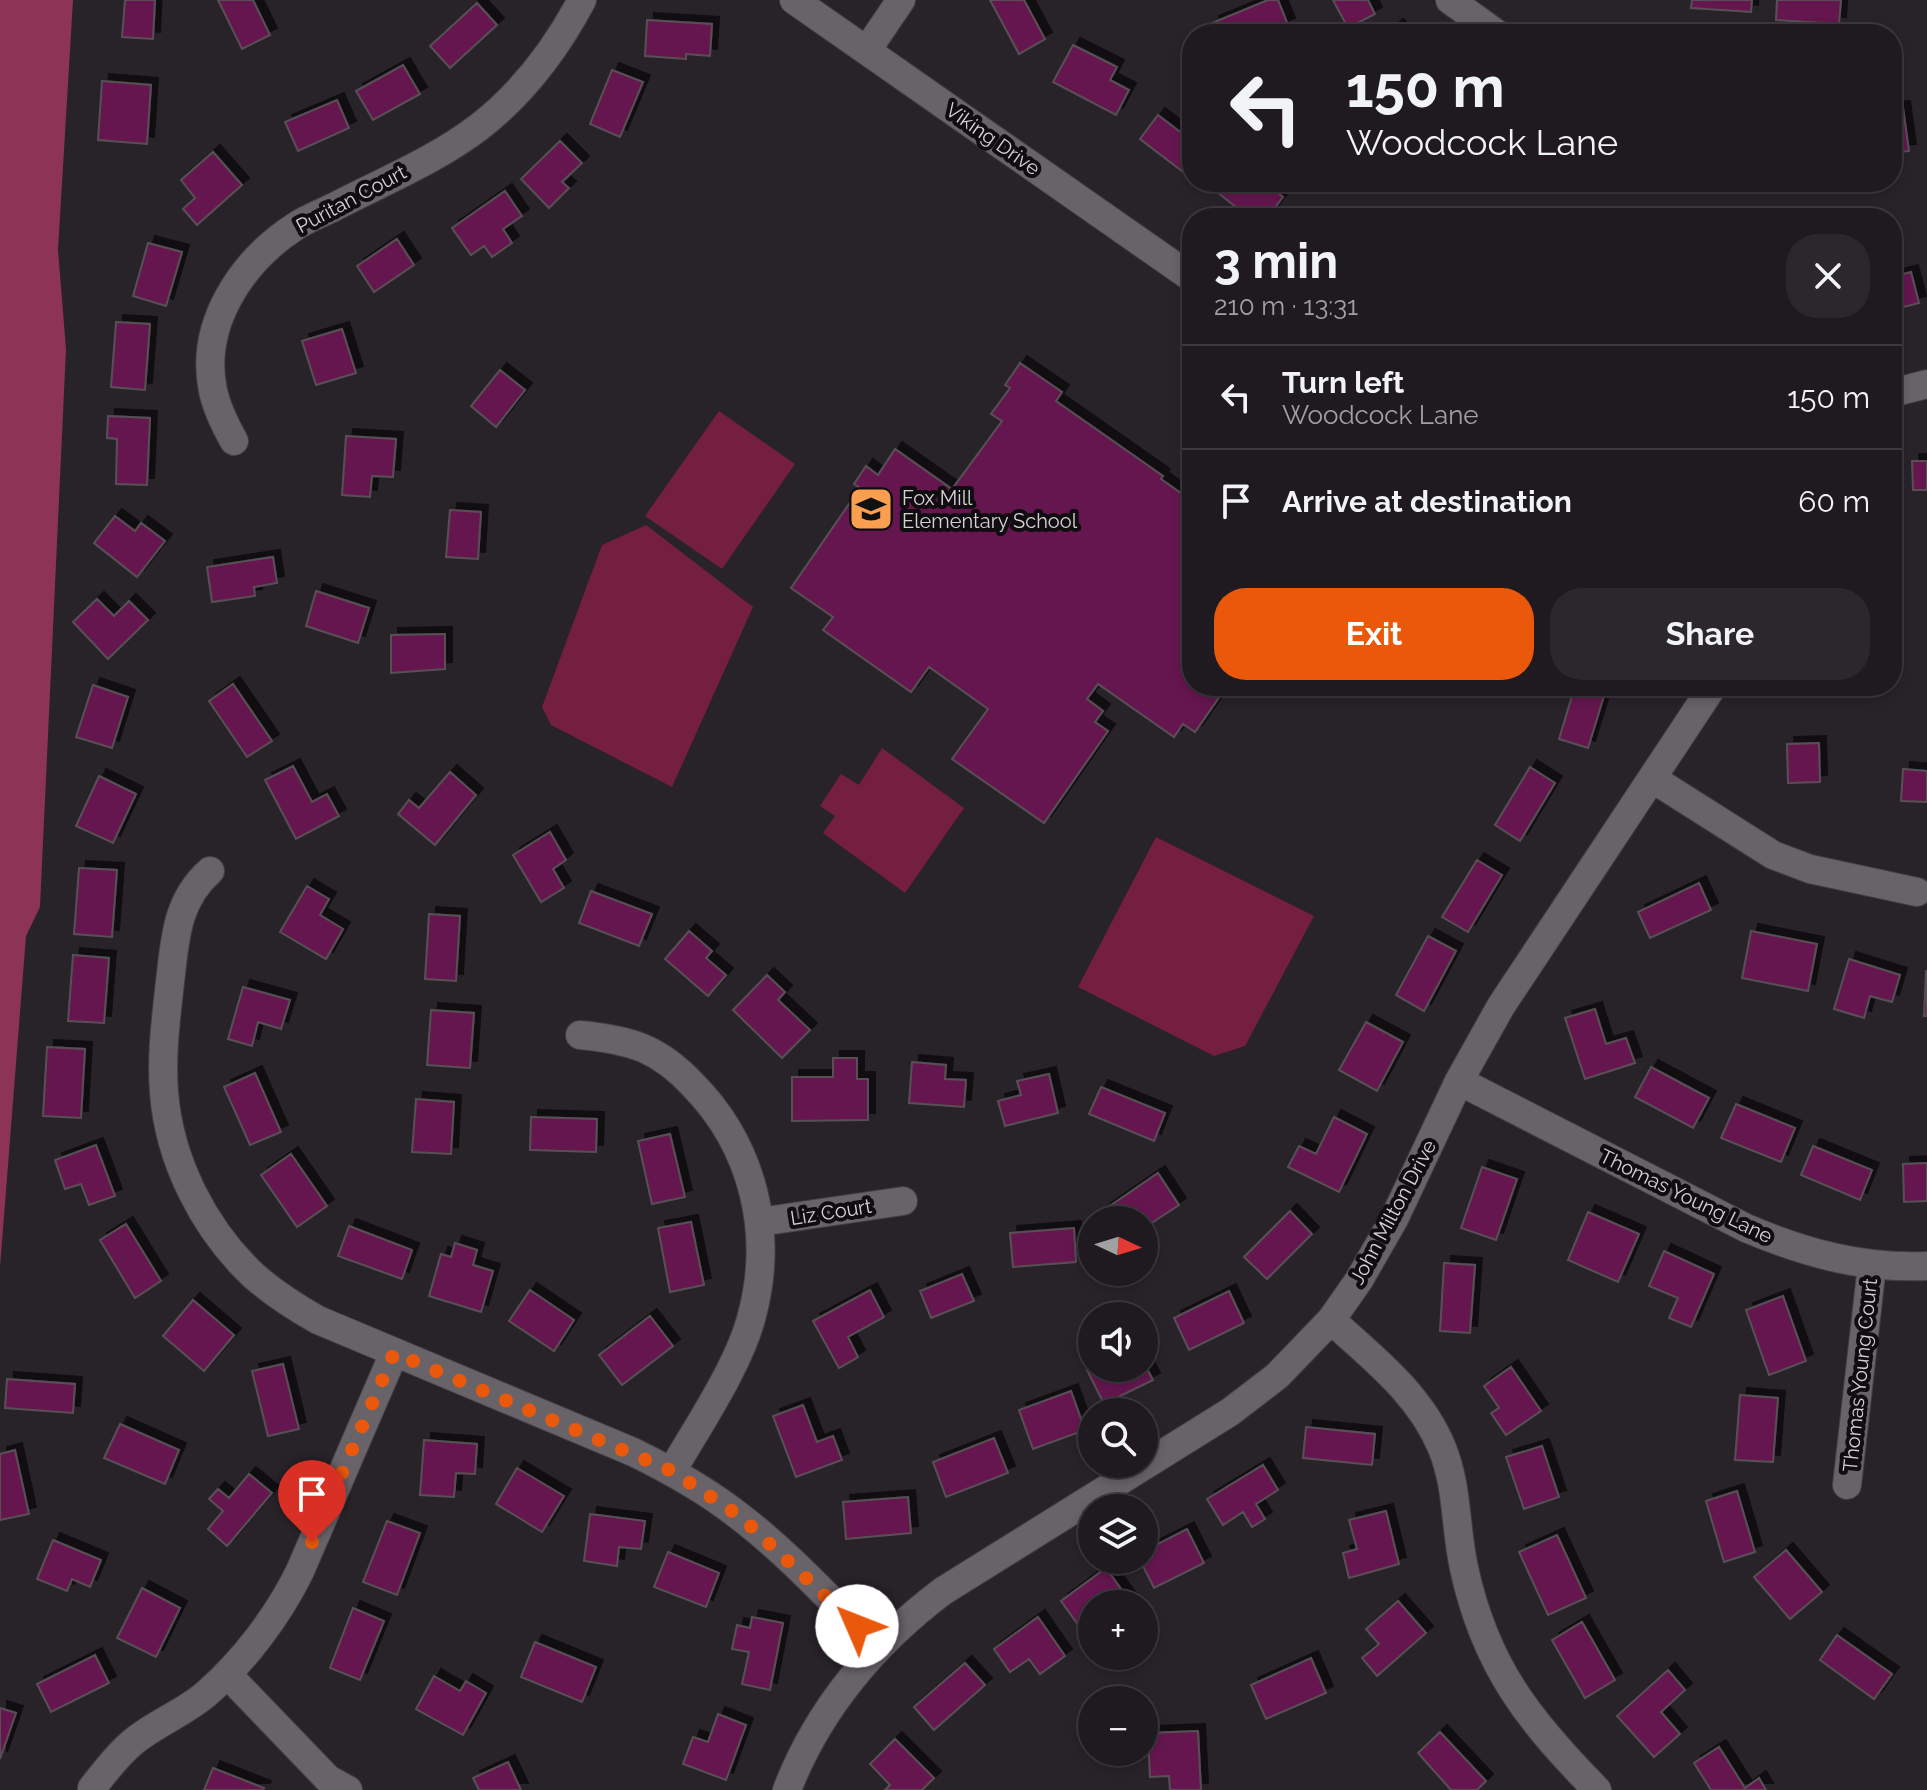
<!DOCTYPE html>
<html lang="en">
<head>
<meta charset="utf-8">
<style>
  body { margin:0; font-family:Raleway,sans-serif; background:#2b272c; color:#f1f3f6; height:100vh; display:flex; flex-direction:column; font-size:30px; white-space:nowrap }
  * { box-sizing:border-box; margin:0 }
  p { font-size:26px; color:#a1a1a4 }
  .icon { flex:none; width:44px; height:44px; fill:none; stroke:currentColor; stroke-width:2; stroke-linecap:round; stroke-linejoin:round }
  .map { position:relative; flex:1; overflow:hidden }
  .side { position:absolute; left:1182px; top:208px; width:720px; height:488px; display:flex; flex-direction:column; background:#1e1a1f; border-radius:32px; box-shadow:0 4px 12px #0003,0 0 0 2px #3c383d }
  .side>* { flex:none }
  .top-card { position:absolute; left:1182px; top:24px; width:720px; height:168px; border-radius:32px; box-shadow:0 4px 12px #0003,0 0 0 2px #3c383d; background:#1e1a1f; color:#f1f3f6; overflow:hidden }
  .needle { width:52px; rotate:94deg }
  .tools { position:absolute; left:1078px; top:1206px; display:grid; gap:16px }
  .tools a { display:grid; place-items:center; width:80px; height:80px; border-radius:50%; background:#1e1a1f; box-shadow:0 4px 12px #0003,0 0 0 2px #3c383d; font-size:40px }
  .pin { position:absolute; display:grid; place-items:center; width:68px; height:68px; color:#fff; margin:-82px -34px; border-radius:50% 50% 50% 0; rotate:-45deg; box-shadow:0 0 8px #0007 }
  .pin .icon { rotate:45deg }
  .me { position:absolute; width:88px; margin:-44px; rotate:314deg; stroke-linejoin:round; filter:drop-shadow(0 0 6px #0008) }
  .turn { display:flex; align-items:center; gap:28px; height:168px; padding:0 32px; font-size:36px }
  .turn .icon { width:104px; height:104px; stroke-width:2.5 }
  .turn b { display:block; font-size:56px; line-height:68px }
  .round { display:grid; place-items:center; flex:none; width:84px; height:84px; border-radius:32px; background:#2b272c }
  .overview { display:flex; align-items:center; justify-content:space-between; height:136px; padding:0 32px }
  h1 { font-size:48px; font-weight:700; line-height:60px }
  .cta { display:flex; gap:16px; margin-top:auto; padding:16px 32px }
  .cta a { flex:1; height:92px; border-radius:32px; background:#ea580c; color:#fff; font-size:32px; font-weight:700; line-height:92px; text-align:center }
  .cta a+a { background:#2b272c; color:#f1f3f6 }
  ul { padding:0; list-style:none }
  li { display:flex; align-items:center; gap:24px; height:104px; padding:0 32px; border-top:2px solid #3c383d }
  li div { flex:1 }
  li b { display:block; font-size:30px }
  li em { font-style:normal }
  .map>svg:first-child { display:block }
  .green { fill:#741e40 }
  .forest { fill:#8d3454 }
  .building { fill:#65184f; stroke:#585055; stroke-width:2; filter:url(#shadow) }
  .lines { fill:none; stroke-linecap:round; stroke-linejoin:round }
  .minor-casing { stroke:#443f44; stroke-width:30 }
  .minor { stroke:#686269; stroke-width:28 }
  .route { stroke:#ea580c; stroke-width:14; stroke-dasharray:0 25.2 }
  .labels { text-anchor:middle; stroke-width:8; stroke-linejoin:round; paint-order:stroke }
  .street-label { font-size:20px; fill:#d5d1d5; stroke:#0f0d10 }
  .poi-label { font-size:20px; fill:#d5d1d5; stroke:#0f0d10; text-anchor:start }
</style>
</head>
<body>
<div class="map">
<svg width="1927" height="1790" viewBox="0 0 1927 1790">
  <defs>
    <filter id="shadow"><feDropShadow dx="7" dy="-7" stdDeviation="0" flood-color="#0009"/></filter>
  </defs>
  <rect width="100%" height="100%" fill="#282329"/>
  <path class="green" d="M 719,411 L 795,464 L 722,569 L 645,516 Z
    M 646,525 L 753,607 L 672,787 L 551,725 L 542,707 L 602,545 Z
    M 882,748 L 964,808 L 905,893 L 823,833 L 835,816 L 820,806 L 841,774 L 859,785 Z
    M 1156,837 L 1314,916 L 1245,1046 L 1214,1056 L 1078,987 Z"/>
  <path class="forest" d="M 0,0 L 73,0 L 58,250 L 66,349 L 40,907 L 26,936 L 0,1267 Z"/>
  <path class="building" d="M 125,0 L 155,0 L 153,39 L 122,37 Z
    M 218,0 L 253,0 L 270,35 L 242,49 Z
    M 990,0 L 1024,0 L 1045,39 L 1019,54 Z
    M 1268,0 L 1278,0 L 1288,25 L 1266,34 L 1217,34 L 1212,23 Z
    M 1333,0 L 1368,0 L 1375,14 L 1348,28 Z
    M 1692,0 L 1752,0 L 1751,12 L 1691,8 Z
    M 1777,0 L 1841,0 L 1839,24 L 1776,20 Z
    M 477,3 L 497,25 L 450,68 L 430,46 Z
    M 647,20 L 712,24 L 710,56 L 686,54 L 686,59 L 645,56 Z
    M 1396,26 L 1404,34 L 1387,34 Z
    M 1073,45 L 1117,67 L 1110,80 L 1129,90 L 1116,115 L 1053,82 Z
    M 403,65 L 420,94 L 373,120 L 356,91 Z
    M 612,70 L 643,82 L 620,137 L 590,124 Z
    M 102,81 L 151,85 L 147,144 L 98,140 Z
    M 337,100 L 349,128 L 298,151 L 285,122 Z
    M 1903,108 L 1909,151 L 1892,153 L 1892,109 Z
    M 1158,115 L 1192,141 L 1191,178 L 1140,139 Z
    M 560,141 L 582,163 L 562,182 L 569,188 L 549,208 L 521,179 Z
    M 213,152 L 242,185 L 197,225 L 183,209 L 195,198 L 181,180 Z
    M 1225,182 L 1264,182 L 1283,197 L 1267,218 L 1250,218 L 1217,192 Z
    M 505,191 L 522,216 L 503,229 L 512,243 L 492,257 L 484,246 L 471,255 L 452,228 Z
    M 397,239 L 414,265 L 374,292 L 357,266 Z
    M 148,243 L 182,252 L 166,306 L 133,296 Z
    M 1911,272 L 1919,303 L 1892,310 L 1892,277 Z
    M 116,322 L 150,324 L 145,390 L 111,387 Z
    M 342,329 L 356,373 L 316,385 L 302,341 Z
    M 1020,363 L 1062,392 L 1056,401 L 1163,476 L 1161,479 L 1192,501 L 1192,686 L 1227,686 L 1195,732 L 1183,724 L 1174,737 L 1098,684 L 1087,699 L 1103,711 L 1095,722 L 1108,731 L 1044,823 L 952,759 L 988,709 L 929,667 L 911,692 L 823,630 L 833,617 L 791,588 L 860,488 L 854,484 L 866,466 L 878,475 L 895,449 L 952,489 L 1002,421 L 991,414 L 1010,388 L 1005,385 Z
    M 500,370 L 525,390 L 496,427 L 471,406 Z
    M 108,416 L 150,418 L 147,485 L 116,484 L 117,439 L 107,438 Z
    M 346,436 L 396,439 L 393,477 L 372,476 L 370,497 L 342,495 Z
    M 1912,461 L 1927,461 L 1927,490 L 1913,490 Z
    M 450,510 L 481,512 L 478,559 L 446,557 Z
    M 115,516 L 135,531 L 141,523 L 165,541 L 137,577 L 94,543 Z
    M 273,557 L 277,583 L 254,587 L 255,596 L 212,602 L 207,567 Z
    M 316,591 L 369,608 L 358,643 L 306,626 Z
    M 97,599 L 114,616 L 129,601 L 148,620 L 108,659 L 73,622 Z
    M 445,634 L 445,669 L 391,673 L 391,635 Z
    M 233,684 L 272,741 L 247,757 L 209,701 Z
    M 93,685 L 128,697 L 112,748 L 76,737 Z
    M 1575,686 L 1607,686 L 1588,748 L 1559,739 Z
    M 1819,743 L 1820,782 L 1788,783 L 1787,744 Z
    M 293,766 L 312,802 L 327,794 L 339,816 L 296,839 L 265,780 Z
    M 1530,767 L 1555,783 L 1520,841 L 1495,825 Z
    M 1903,769 L 1927,771 L 1927,802 L 1901,801 Z
    M 450,772 L 476,795 L 435,845 L 398,814 L 409,800 L 419,808 Z
    M 99,776 L 136,794 L 113,843 L 76,826 Z
    M 550,832 L 566,860 L 553,869 L 564,888 L 541,902 L 513,855 Z
    M 1477,860 L 1502,875 L 1468,932 L 1442,917 Z
    M 79,868 L 117,870 L 112,937 L 74,934 Z
    M 1699,883 L 1711,910 L 1650,938 L 1638,912 Z
    M 307,886 L 329,899 L 320,915 L 343,929 L 326,959 L 280,932 Z
    M 591,891 L 652,914 L 639,946 L 579,923 Z
    M 429,914 L 460,916 L 456,981 L 425,979 Z
    M 689,931 L 712,951 L 706,958 L 726,975 L 708,996 L 665,959 Z
    M 1751,931 L 1817,944 L 1808,991 L 1742,978 Z
    M 1428,936 L 1456,951 L 1424,1011 L 1396,995 Z
    M 73,955 L 109,958 L 104,1023 L 68,1021 Z
    M 1849,959 L 1900,975 L 1892,1002 L 1870,996 L 1864,1018 L 1834,1009 Z
    M 1926,971 L 1927,971 L 1927,1016 L 1924,1016 Z
    M 767,975 L 785,992 L 778,1000 L 810,1030 L 782,1058 L 733,1010 Z
    M 243,987 L 290,1000 L 281,1029 L 258,1022 L 252,1046 L 228,1039 Z
    M 1595,1009 L 1606,1044 L 1626,1038 L 1635,1063 L 1585,1079 L 1565,1018 Z
    M 431,1010 L 474,1013 L 470,1068 L 427,1065 Z
    M 1366,1022 L 1403,1042 L 1377,1091 L 1339,1070 Z
    M 47,1047 L 85,1049 L 81,1118 L 43,1116 Z
    M 833,1058 L 857,1058 L 857,1079 L 868,1079 L 868,1120 L 792,1121 L 792,1077 L 833,1077 Z
    M 912,1062 L 946,1065 L 945,1079 L 966,1080 L 964,1107 L 909,1103 Z
    M 1651,1067 L 1709,1098 L 1693,1128 L 1635,1097 Z
    M 255,1073 L 281,1132 L 250,1145 L 224,1087 Z
    M 1049,1074 L 1058,1113 L 1005,1126 L 998,1101 L 1021,1095 L 1017,1081 Z
    M 1101,1087 L 1165,1113 L 1154,1141 L 1089,1114 Z
    M 416,1099 L 454,1102 L 451,1154 L 412,1152 Z
    M 1736,1104 L 1795,1128 L 1781,1162 L 1721,1138 Z
    M 531,1117 L 597,1119 L 596,1152 L 530,1150 Z
    M 1334,1117 L 1367,1134 L 1339,1192 L 1288,1167 L 1299,1146 L 1316,1154 Z
    M 670,1134 L 685,1197 L 652,1204 L 638,1141 Z
    M 96,1145 L 115,1196 L 89,1205 L 81,1184 L 65,1189 L 55,1160 Z
    M 1813,1146 L 1872,1170 L 1860,1200 L 1801,1175 Z
    M 291,1154 L 327,1206 L 297,1227 L 261,1175 Z
    M 1927,1163 L 1927,1201 L 1904,1202 L 1903,1164 Z
    M 1482,1167 L 1517,1179 L 1496,1240 L 1461,1228 Z
    M 1158,1173 L 1179,1205 L 1144,1228 L 1144,1220 L 1110,1220 L 1104,1210 Z
    M 1290,1211 L 1312,1234 L 1267,1279 L 1244,1257 Z
    M 1588,1212 L 1639,1234 L 1618,1282 L 1568,1260 Z
    M 691,1222 L 704,1285 L 670,1292 L 658,1228 Z
    M 126,1224 L 161,1281 L 135,1298 L 100,1240 Z
    M 349,1226 L 412,1250 L 402,1279 L 338,1256 Z
    M 1074,1228 L 1076,1262 L 1013,1267 L 1010,1233 Z
    M 455,1243 L 477,1250 L 473,1265 L 493,1271 L 481,1312 L 429,1296 L 441,1254 L 451,1257 Z
    M 1664,1251 L 1714,1274 L 1691,1327 L 1669,1318 L 1678,1298 L 1649,1286 Z
    M 1444,1263 L 1475,1265 L 1470,1333 L 1440,1331 Z
    M 962,1274 L 974,1301 L 931,1318 L 920,1291 Z
    M 530,1290 L 574,1320 L 554,1351 L 509,1321 Z
    M 870,1290 L 884,1317 L 848,1337 L 858,1357 L 839,1368 L 813,1321 Z
    M 1229,1291 L 1244,1323 L 1189,1350 L 1174,1318 Z
    M 1783,1296 L 1806,1361 L 1769,1375 L 1746,1310 Z
    M 193,1300 L 234,1335 L 204,1371 L 163,1336 Z
    M 650,1316 L 673,1346 L 622,1385 L 599,1355 Z
    M 1144,1363 L 1153,1380 L 1104,1404 L 1087,1370 L 1092,1368 L 1144,1368 Z
    M 283,1364 L 299,1429 L 268,1436 L 252,1371 Z
    M 1511,1367 L 1541,1411 L 1506,1435 L 1491,1413 L 1499,1408 L 1484,1386 Z
    M 7,1379 L 75,1384 L 73,1413 L 5,1408 Z
    M 1071,1391 L 1085,1430 L 1033,1449 L 1019,1410 Z
    M 1740,1395 L 1778,1398 L 1773,1462 L 1735,1460 Z
    M 803,1405 L 817,1442 L 833,1436 L 842,1460 L 796,1477 L 773,1416 Z
    M 120,1424 L 179,1450 L 165,1484 L 104,1458 Z
    M 1306,1427 L 1375,1434 L 1372,1465 L 1303,1458 Z
    M 994,1438 L 1008,1473 L 946,1497 L 933,1462 Z
    M 424,1440 L 477,1444 L 475,1474 L 456,1473 L 454,1497 L 420,1495 Z
    M 1542,1446 L 1559,1497 L 1524,1509 L 1506,1457 Z
    M 15,1450 L 29,1514 L 0,1520 L 0,1454 Z
    M 1263,1465 L 1278,1490 L 1256,1504 L 1265,1519 L 1252,1527 L 1243,1512 L 1223,1525 L 1207,1499 Z
    M 517,1468 L 564,1496 L 542,1532 L 496,1504 Z
    M 249,1474 L 272,1493 L 227,1546 L 208,1529 L 223,1511 L 209,1499 L 218,1489 L 229,1498 Z
    M 1737,1491 L 1755,1552 L 1724,1562 L 1706,1501 Z
    M 908,1497 L 911,1533 L 846,1539 L 843,1502 Z
    M 1386,1511 L 1399,1564 L 1349,1578 L 1343,1553 L 1357,1549 L 1349,1520 Z
    M 590,1514 L 645,1521 L 641,1549 L 619,1547 L 617,1566 L 584,1561 Z
    M 387,1521 L 420,1533 L 397,1595 L 363,1582 Z
    M 1187,1529 L 1204,1563 L 1154,1588 L 1140,1560 L 1144,1560 L 1144,1551 Z
    M 1557,1535 L 1586,1598 L 1548,1615 L 1519,1552 Z
    M 53,1540 L 101,1560 L 90,1587 L 72,1579 L 67,1591 L 37,1579 Z
    M 1786,1550 L 1822,1592 L 1790,1619 L 1754,1577 Z
    M 668,1552 L 719,1573 L 706,1607 L 654,1587 Z
    M 1106,1568 L 1129,1600 L 1124,1604 L 1092,1604 L 1092,1627 L 1084,1633 L 1061,1601 Z
    M 142,1588 L 180,1608 L 156,1657 L 117,1638 Z
    M 1398,1601 L 1426,1633 L 1377,1676 L 1362,1658 L 1379,1644 L 1366,1629 Z
    M 353,1608 L 384,1621 L 360,1680 L 330,1668 Z
    M 752,1617 L 783,1623 L 770,1690 L 742,1684 L 749,1652 L 732,1649 L 737,1625 L 750,1628 Z
    M 1038,1617 L 1065,1656 L 1040,1674 L 1029,1659 L 1010,1672 L 994,1649 Z
    M 1582,1622 L 1615,1680 L 1585,1698 L 1552,1640 Z
    M 1837,1635 L 1892,1674 L 1874,1699 L 1820,1660 Z
    M 535,1642 L 596,1667 L 582,1702 L 521,1677 Z
    M 95,1655 L 109,1683 L 51,1712 L 37,1684 Z
    M 1311,1658 L 1326,1693 L 1266,1719 L 1251,1685 Z
    M 965,1663 L 985,1685 L 934,1730 L 914,1707 Z
    M 1668,1670 L 1685,1690 L 1661,1712 L 1680,1734 L 1654,1757 L 1617,1716 Z
    M 434,1676 L 460,1691 L 466,1681 L 486,1693 L 463,1735 L 416,1709 Z
    M 0,1708 L 16,1713 L 0,1759 Z
    M 718,1714 L 746,1725 L 726,1780 L 683,1764 L 693,1737 L 708,1742 Z
    M 1198,1731 L 1201,1790 L 1170,1790 L 1169,1776 L 1150,1777 L 1148,1733 Z
    M 1440,1732 L 1486,1781 L 1477,1790 L 1451,1790 L 1418,1753 Z
    M 895,1739 L 934,1778 L 922,1790 L 885,1790 L 890,1785 L 870,1764 Z
    M 1719,1747 L 1745,1788 L 1759,1778 L 1766,1790 L 1711,1790 L 1694,1763 Z
    M 508,1762 L 521,1790 L 479,1790 L 473,1778 Z
    M 213,1768 L 264,1788 L 263,1790 L 204,1790 Z"/>
  <g class="lines">
    <g class="minor-casing">
      <path id="minor" d="M 794,0 L 1192,278
        M 1450,0 L 1497,34
        M 867,50 L 901,0
        M 1892,393 L 1927,384
        M 234,441 C 225,425 217,409 213,391 C 199,324 242,261 296,226 C 308,218 322,213 334,207 C 382,182 436,160 479,127 C 523,93 556,49 582,0
        M 1653,779 L 1773,855 L 1810,869 L 1917,892
        M 210,871 C 176,901 175,940 170,982 C 166,1019 161,1055 164,1092 C 169,1160 204,1229 253,1275 C 273,1293 295,1307 318,1320 L 633,1452 C 670,1470 706,1490 739,1516 C 789,1554 833,1603 878,1647
        M 580,1035 C 602,1037 624,1040 645,1049 C 663,1057 679,1070 693,1085 C 753,1146 774,1232 752,1315 C 740,1364 698,1426 672,1471
        M 1459,1081 L 1746,1228 C 1805,1253 1862,1269 1927,1266
        M 760,1222 L 903,1201
        M 1331,1320 C 1373,1358 1420,1394 1442,1448 C 1458,1487 1455,1528 1464,1568 C 1485,1666 1529,1721 1597,1790
        M 1847,1485 L 1872,1265
        M 227,1674 L 328,1779 L 348,1790
        M 92,1788 C 105,1772 117,1755 133,1742 C 156,1723 184,1713 206,1694 C 244,1661 278,1616 300,1571 L 394,1353
        M 787,1790 C 818,1709 875,1642 943,1591 L 1230,1412 L 1277,1376 L 1331,1320 L 1359,1280 L 1394,1219 L 1459,1081 L 1501,1006 L 1713,686"/>
    </g>
    <use href="#minor" class="minor"/>
  </g>
  <g class="lines">
    <path class="route" d="M 312,1542 L 394,1353 L 672,1471 L 741,1517 L 857,1626"/>
  </g>
  <defs>
    <g id="school-square" transform="scale(2.3)"><rect x="-9" y="-9" width="18" height="18" rx="4" fill="#fa9f50" stroke="#0f0d10"/><path d="M0-5L7-2L0 1L-7-2ZM-4 1L0 2.5L4 1V4Q0 6-4 4Z" fill="#111"/></g>
  </defs>
  <g fill-rule="evenodd">
    <use href="#school-square" x="871" y="509"/>
  </g>
  <g class="labels">
    <g class="street-label">
      <text transform="translate(993 139) rotate(35)" y="7">Viking Drive</text>
      <text transform="translate(351 199) rotate(-28)" y="7">Puritan Court</text>
      <text transform="translate(1686 1196) rotate(26)" y="7">Thomas Young Lane</text>
      <text transform="translate(831 1212) rotate(-9)" y="7">Liz Court</text>
      <text transform="translate(1393 1212) rotate(-62)" y="7">John Milton Drive</text>
      <text transform="translate(1860 1375) rotate(-84)" y="7">Thomas Young Court</text>
    </g>
    <g class="poi-label">
      <text x="902" y="505">Fox Mill<tspan x="902" dy="23">Elementary School</tspan></text>
    </g>
  </g>
</svg>
<div class="tools">
<a><svg class="needle" viewBox="-14 -14 28 28"><path d="M0-13l5 13h-10z" fill="#e53935"/><path d="M0 13l5-13h-10z" fill="#a1a1a4"/></svg></a>
<a><svg class="icon" aria-label="sound" viewBox="0 0 24 24"><path d="M4 9h4l5-4v14l-5-4H4zM17 9q2 3 0 6"/></svg></a>
<a><svg class="icon" aria-label="search" viewBox="0 0 24 24"><circle cx="10" cy="10" r="6"/><path d="M15 15l6 6"/></svg></a>
<a><svg class="icon" aria-label="layers" viewBox="0 0 24 24"><path d="M12 4l9 5-9 5-9-5zM3 14l9 5 9-5"/></svg></a>
<a>+</a>
<a>−</a>
</div>
<div class="pin" style="left:312px;top:1542px;background:#d93025"><svg class="icon" aria-label="arrive" viewBox="0 0 24 24"><path d="M6 21V4h12l-3 4 3 4H6"/></svg></div>
<svg class="me" style="left:857px;top:1626px" viewBox="-20 -20 40 40"><circle r="19" fill="#fff"/><path d="M0-13L10 11 0 6-10 11z" fill="#ea580c"/></svg>
<div class="top-card">
<div class="turn"><svg class="icon" aria-label="left" viewBox="0 0 24 24"><path d="M17 20v-9H6M10 6l-5 5 5 5"/></svg><div><b>150 m</b>Woodcock Lane</div></div>
</div>
<section class="side">
<div class="overview"><div><h1>3 min</h1><p>210 m · 13:31</p></div><a class="round"><svg class="icon" aria-label="close" viewBox="0 0 24 24"><path d="M6 6l12 12M18 6L6 18"/></svg></a></div>
<ul>
<li><svg class="icon" aria-label="left" viewBox="0 0 24 24"><path d="M17 20v-9H6M10 6l-5 5 5 5"/></svg><div><b>Turn left</b><p>Woodcock Lane</p></div><em>150 m</em></li>
<li><svg class="icon" aria-label="arrive" viewBox="0 0 24 24"><path d="M6 21V4h12l-3 4 3 4H6"/></svg><div><b>Arrive at destination</b></div><em>60 m</em></li>
</ul>
<div class="cta"><a>Exit</a><a>Share</a></div>
</section>
</div>
</body>
</html>
